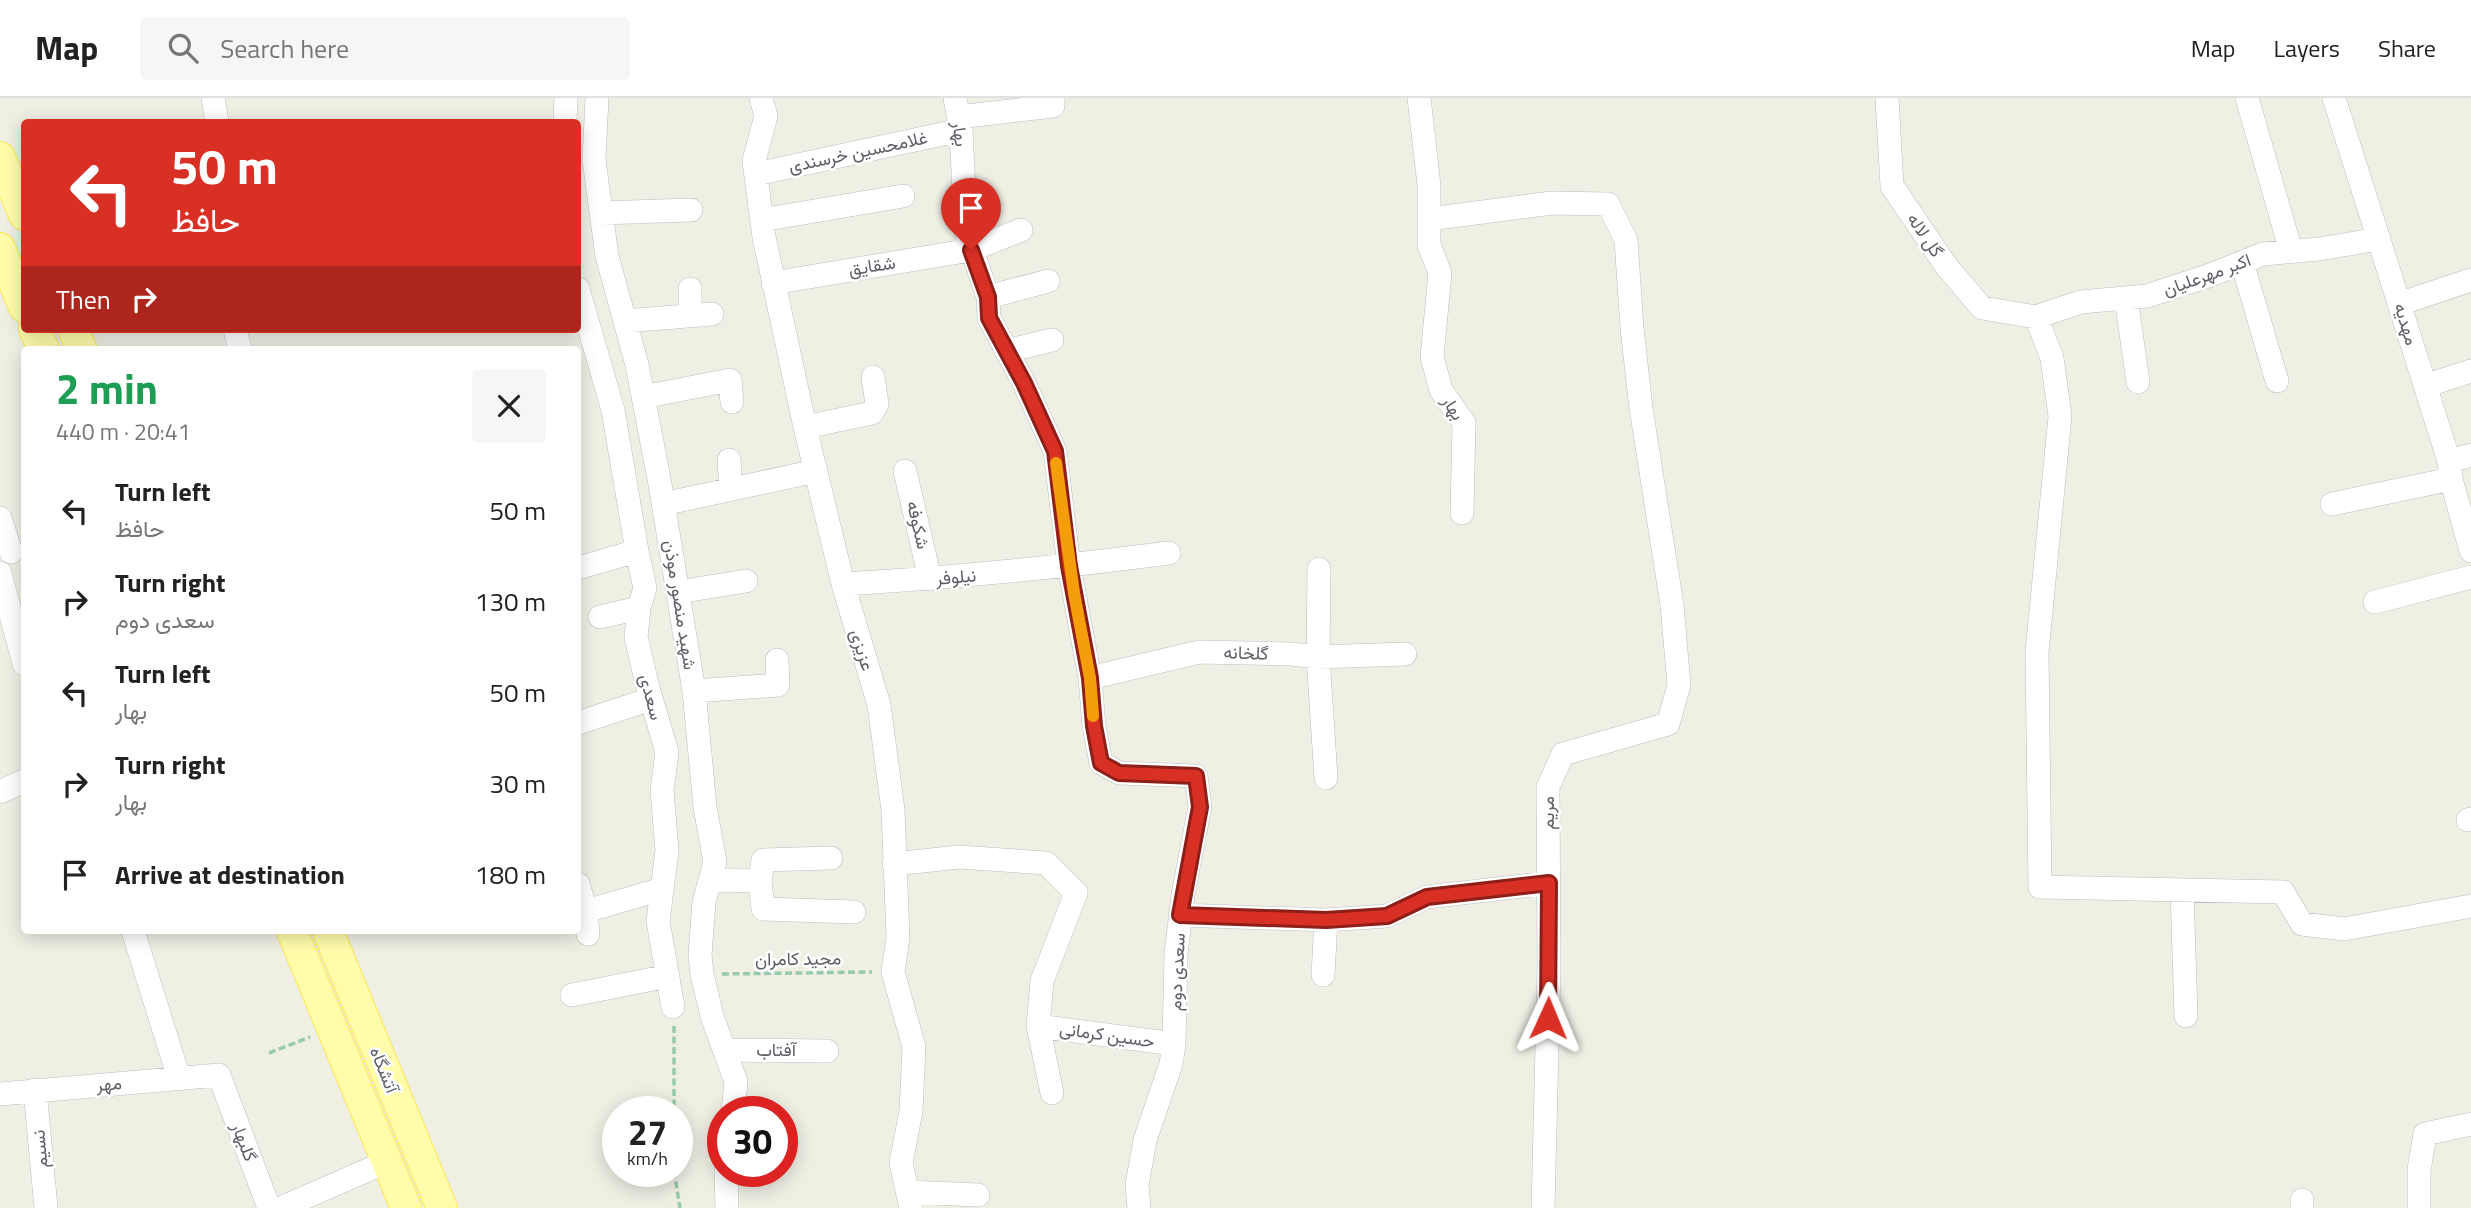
<!DOCTYPE html>
<html lang="en">
<head>
<meta charset="utf-8">
<style>
  body { margin:0; font-family:"Titillium Web",Vazirmatn,sans-serif; background:#f6f6f6; color:#222; height:100vh; display:flex; flex-direction:column; font-size:26px; white-space:nowrap }
  * { box-sizing:border-box; margin:0 }
  p { font-size:23px; color:#767676 }
  .icon { flex:none; width:38px; height:38px; fill:none; stroke:currentColor; stroke-width:2; stroke-linecap:round; stroke-linejoin:round }
  .map { position:relative; flex:1; overflow:hidden }
  .panel { position:absolute; left:21px; top:248px; width:560px; height:588px; display:flex; flex-direction:column; background:#fff; border-radius:7px; box-shadow:0 4px 18px #0003 }
  .panel>* { flex:none }
  .hud { position:absolute; left:21px; top:21px; width:560px; height:214px; border-radius:7px; box-shadow:0 4px 18px #0003; background:#d93025; color:#fff; overflow:hidden }
  .speed { position:absolute; left:602px; top:998px; display:flex; gap:14px; font-size:35px; font-weight:700; text-align:center }
  .speed>* { display:grid; place-content:center; width:91px; height:91px; border-radius:50%; background:#fff; box-shadow:0 4px 18px #0003; line-height:1 }
  .speed small { font-size:18px; font-weight:400 }
  .speed .limit { border:10px solid #d22; background:#fff; color:#111 }
  .pin { position:absolute; display:grid; place-items:center; width:60px; height:60px; color:#fff; margin:-72px -30px; border-radius:50% 50% 50% 0; rotate:-45deg; box-shadow:0 0 7px #0007 }
  .pin .icon { rotate:45deg }
  .me { position:absolute; width:77px; margin:-38px; rotate:1deg; stroke-linejoin:round; filter:drop-shadow(0 0 5px #0008) }
  .turn { display:flex; align-items:center; gap:24px; height:147px; padding:0 35px; font-size:32px }
  .turn .icon { width:91px; height:91px; stroke-width:2.5 }
  .turn b { display:block; font-size:49px; line-height:60px }
  .then { display:flex; align-items:center; height:66px; padding:0 35px; background:#0003; gap:14px; font-size:26px }
  .round { display:grid; place-items:center; flex:none; width:74px; height:74px; border-radius:7px; background:#f6f6f6 }
  .summary { display:flex; align-items:center; justify-content:space-between; height:119px; padding:0 35px }
  h1 { font-size:42px; font-weight:700; line-height:52px; color:#1e9e55 }
  ul { padding:0; list-style:none }
  li { display:flex; align-items:center; gap:21px; height:91px; padding:0 35px }
  li div { flex:1 }
  li b { display:block; font-size:26px }
  li em { font-style:normal }
  header { display:flex; align-items:center; gap:42px; box-sizing:border-box; height:98px; padding:0 35px; background:#fff; border-bottom:2px solid #e0e0e0 }
  header strong { font-size:33px }
  nav { display:flex; gap:38px; margin-inline-start:auto; font-size:24px }
  .search { width:490px; height:63px; background:#f6f6f6; display:flex; align-items:center; gap:18px; box-sizing:border-box; padding:0 24px; border-radius:7px; color:#767676; font-size:26px }
  .map>svg:first-child { display:block }
  .lines { fill:none; stroke-linecap:round; stroke-linejoin:round }
  .minor-casing { stroke:#bcbdc4; stroke-width:24 }
  .major-casing { stroke:#fde650; stroke-width:32 }
  .path { stroke:#97cbad; stroke-width:3.5; stroke-dasharray:7 3.5; stroke-linecap:butt }
  .minor { stroke:#fff; stroke-width:23 }
  .major { stroke:#fffdaa; stroke-width:30 }
  .route-casing { stroke:#8d1f18; stroke-width:18 }
  .route { stroke:#d93025; stroke-width:12 }
  .slow { stroke:#f59e0b; stroke-width:12 }
  .labels { text-anchor:middle; stroke-width:5; stroke-linejoin:round; paint-order:stroke }
  .street-label { font-size:18px; fill:#5c5f66; stroke:#fff }
</style>
</head>
<body>
<header>
<strong>Map</strong>
<div class="search"><svg class="icon" aria-label="search" viewBox="0 0 24 24"><circle cx="10" cy="10" r="6"/><path d="M15 15l6 6"/></svg>Search here</div>
<nav><a>Map</a><a>Layers</a><a>Share</a></nav>
</header>
<div class="map">
<svg width="2471" height="1110" viewBox="0 0 2471 1110">
  <rect width="100%" height="100%" fill="#f0efe4"/>
  <g class="lines">
    <g class="minor-casing">
      <path id="minor" d="M 213,0 L 217,24
        M 597,0 L 594,62 L 607,158 L 637,267 L 660,386 L 694,593 L 705,709 L 715,764 L 704,804 L 700,857 L 702,876 L 712,918 L 736,984 L 733,1013
        M 761,0 L 766,18 L 754,63 L 764,139 L 805,329 L 843,486 L 879,607 L 893,712 L 898,839 L 893,874 L 914,949 L 911,1013 L 901,1065 L 911,1110
        M 955,0 L 961,32 L 966,134 L 988,199 L 989,220 L 1024,285 L 1055,353 L 1069,468 L 1090,580 L 1094,628 L 1101,665 L 1119,675 L 1196,678 L 1200,708 L 1183,797 L 1176,856 L 1174,946 L 1171,966 L 1145,1042 L 1137,1087 L 1139,1110
        M 1419,0 L 1429,87 L 1429,147 L 1440,175 L 1432,259 L 1441,292 L 1464,325 L 1462,415
        M 1887,0 L 1892,88 L 1947,169 L 1982,210 L 2036,219 L 2081,204 L 2147,198 L 2208,178 L 2263,156 L 2319,151 L 2379,141
        M 2247,0 L 2291,153
        M 2334,0 L 2449,363 L 2451,381 L 2471,453
        M 958,19 L 1053,8 L 1053,0
        M 565,24 L 566,0
        M 756,76 L 961,32
        M 601,115 L 691,112
        M 1429,121 L 1552,105 L 1608,106 L 1626,142 L 1632,230 L 1641,310 L 1672,507 L 1679,587 L 1668,626 L 1563,656 L 1548,689 L 1549,869 L 1543,1110
        M 762,122 L 903,98
        M 2242,164 L 2277,283
        M 773,185 L 971,152 L 1021,132
        M 578,191 L 613,312 L 637,453 L 645,490 L 639,510 L 636,539 L 648,590 L 667,654 L 662,692 L 667,753 L 658,823 L 673,909
        M 690,191 L 690,218
        M 988,199 L 1048,183
        M 2126,200 L 2138,284
        M 2399,206 L 2471,182
        M 2036,219 L 2052,260 L 2060,318 L 2037,554 L 2040,789 L 2283,794 L 2302,826 L 2344,831 L 2471,808
        M 625,223 L 712,216
        M 235,231 L 240,252
        M 1006,253 L 1052,242
        M 2425,288 L 2471,273
        M 643,299 L 730,282 L 732,304
        M 805,329 L 872,315 L 877,306 L 873,279
        M 729,362 L 731,391
        M 2449,363 L 2471,357
        M 905,373 L 930,481
        M 663,406 L 816,373
        M 2332,406 L 2451,381
        M 0,420 L 11,454
        M 578,470 L 637,453
        M 1319,471 L 1318,559 L 1326,680
        M 0,475 L 24,566
        M 843,486 C 952,480 1060,469 1169,455
        M 678,494 L 746,483
        M 2375,504 L 2471,479
        M 600,519 L 639,510
        M 1090,580 L 1199,554 L 1291,556 L 1318,559 L 1405,556
        M 694,593 L 778,587 L 777,562
        M 578,625 L 651,601
        M 0,694 L 24,683
        M 2468,722 L 2471,721
        M 831,760 L 763,762 L 760,783 L 763,811 L 854,814
        M 894,766 L 959,759 L 1046,765 L 1076,795 L 1042,883 L 1038,928 L 1174,946
        M 710,782 L 760,783
        M 578,786 L 586,813 L 588,836
        M 2182,792 L 2186,918
        M 586,813 L 662,791
        M 1180,817 L 1326,822 L 1387,818 L 1427,799 L 1549,785
        M 133,833 L 179,980
        M 1323,877 L 1326,822
        M 572,897 L 668,878
        M 1038,928 L 1052,995
        M 724,952 L 827,953
        M 35,992 L 46,1110
        M 0,996 L 219,977 L 269,1110
        M 726,1073 L 727,1110
        M 908,1094 L 978,1097
        M 2302,1102 L 2302,1110
        M 281,1110 L 386,1064
        M 2419,1110 L 2419,1072 L 2425,1036 L 2471,1026"/>
    </g>
    <g class="major-casing">
      <path id="major" d="M 0,59 L 24,117
        M 0,150 L 24,209
        M 34,231 L 44,252
        M 73,231 L 82,252
        M 292,833 L 406,1110
        M 328,833 L 442,1110"/>
    </g>
    <path class="path" d="M 722,876 L 872,874
      M 674,928 L 674,1013
      M 269,955 L 310,939
      M 674,1073 L 680,1110"/>
    <use href="#minor" class="minor"/>
    <use href="#major" class="major"/>
  </g>
  <g class="lines">
    <g class="route-casing">
      <path id="route" d="M 971,152 L 988,199 L 989,220 L 1024,285 L 1055,353 L 1069,468 L 1090,580 L 1094,628 L 1101,665 L 1119,675 L 1196,678 L 1200,709 L 1180,817 L 1326,822 L 1387,818 L 1427,799 L 1549,785 L 1548,920"/>
    </g>
    <use href="#route" class="route"/>
    <path class="slow" d="M 1056,365 L 1074,495 L 1090,580 L 1093,618"/>
  </g>
  <g class="labels">
    <g class="street-label">
      <text transform="translate(960 36) rotate(83)" y="6">بهار</text>
      <text transform="translate(858 54) rotate(-12)" y="6">غلامحسین خرسندی</text>
      <text transform="translate(1925 137) rotate(56)" y="6">گل لاله</text>
      <text transform="translate(872 168) rotate(-9)" y="6">شقایق</text>
      <text transform="translate(2207 177) rotate(-20)" y="6">اکبر مهرعلیان</text>
      <text transform="translate(2406 226) rotate(73)" y="6">مهدیه</text>
      <text transform="translate(1453 310) rotate(58)" y="6">بهار</text>
      <text transform="translate(918 427) rotate(77)" y="6">شکوفه</text>
      <text transform="translate(956 479) rotate(-5)" y="6">نیلوفر</text>
      <text transform="translate(680 507) rotate(81)" y="6">شهید منصور موذن</text>
      <text transform="translate(862 552) rotate(73)" y="6">عزیزی</text>
      <text transform="translate(1246 555) rotate(2)" y="6">گلخانه</text>
      <text transform="translate(651 599) rotate(75)" y="6">سعدی</text>
      <text transform="translate(1548 715) rotate(-90)" y="6">مریم</text>
      <text transform="translate(798 861) rotate(-1)" y="6">مجید کامران</text>
      <text transform="translate(1177 874) rotate(-87)" y="6">سعدی دوم</text>
      <text transform="translate(1107 937) rotate(8)" y="6">حسین کرمانی</text>
      <text x="776" y="958">آفتاب</text>
      <text transform="translate(384 972) rotate(68)" y="6">آتشگاه</text>
      <text transform="translate(109 986) rotate(-5)" y="6">مهر</text>
      <text transform="translate(244 1044) rotate(69)" y="6">گلبهار</text>
      <text transform="translate(40 1051) rotate(-95)" y="6">نسیم</text>
    </g>
  </g>
</svg>
<div class="speed"><div>27<small>km/h</small></div><div class="limit">30</div></div>
<div class="pin" style="left:971px;top:152px;background:#d93025"><svg class="icon" aria-label="arrive" viewBox="0 0 24 24"><path d="M6 21V4h12l-3 4 3 4H6"/></svg></div>
<svg class="me" style="left:1548px;top:920px" viewBox="-20 -20 40 40"><path d="M0-17L14 15 0 8-14 15z" fill="#d93025" stroke="#fff" stroke-width="4"/></svg>
<div class="hud">
<div class="turn"><svg class="icon" aria-label="left" viewBox="0 0 24 24"><path d="M17 20v-9H6M10 6l-5 5 5 5"/></svg><div><b>50 m</b>حافظ</div></div>
<div class="then">Then<svg class="icon" aria-label="right" viewBox="0 0 24 24"><path d="M7 20v-9h11M14 6l5 5-5 5"/></svg></div>
</div>
<section class="panel">
<div class="summary"><div><h1>2 min</h1><p>440 m · 20:41</p></div><a class="round"><svg class="icon" aria-label="close" viewBox="0 0 24 24"><path d="M6 6l12 12M18 6L6 18"/></svg></a></div>
<ul>
<li><svg class="icon" aria-label="left" viewBox="0 0 24 24"><path d="M17 20v-9H6M10 6l-5 5 5 5"/></svg><div><b>Turn left</b><p>حافظ</p></div><em>50 m</em></li>
<li><svg class="icon" aria-label="right" viewBox="0 0 24 24"><path d="M7 20v-9h11M14 6l5 5-5 5"/></svg><div><b>Turn right</b><p>سعدی دوم</p></div><em>130 m</em></li>
<li><svg class="icon" aria-label="left" viewBox="0 0 24 24"><path d="M17 20v-9H6M10 6l-5 5 5 5"/></svg><div><b>Turn left</b><p>بهار</p></div><em>50 m</em></li>
<li><svg class="icon" aria-label="right" viewBox="0 0 24 24"><path d="M7 20v-9h11M14 6l5 5-5 5"/></svg><div><b>Turn right</b><p>بهار</p></div><em>30 m</em></li>
<li><svg class="icon" aria-label="arrive" viewBox="0 0 24 24"><path d="M6 21V4h12l-3 4 3 4H6"/></svg><div><b>Arrive at destination</b></div><em>180 m</em></li>
</ul>
</section>
</div>
</body>
</html>
